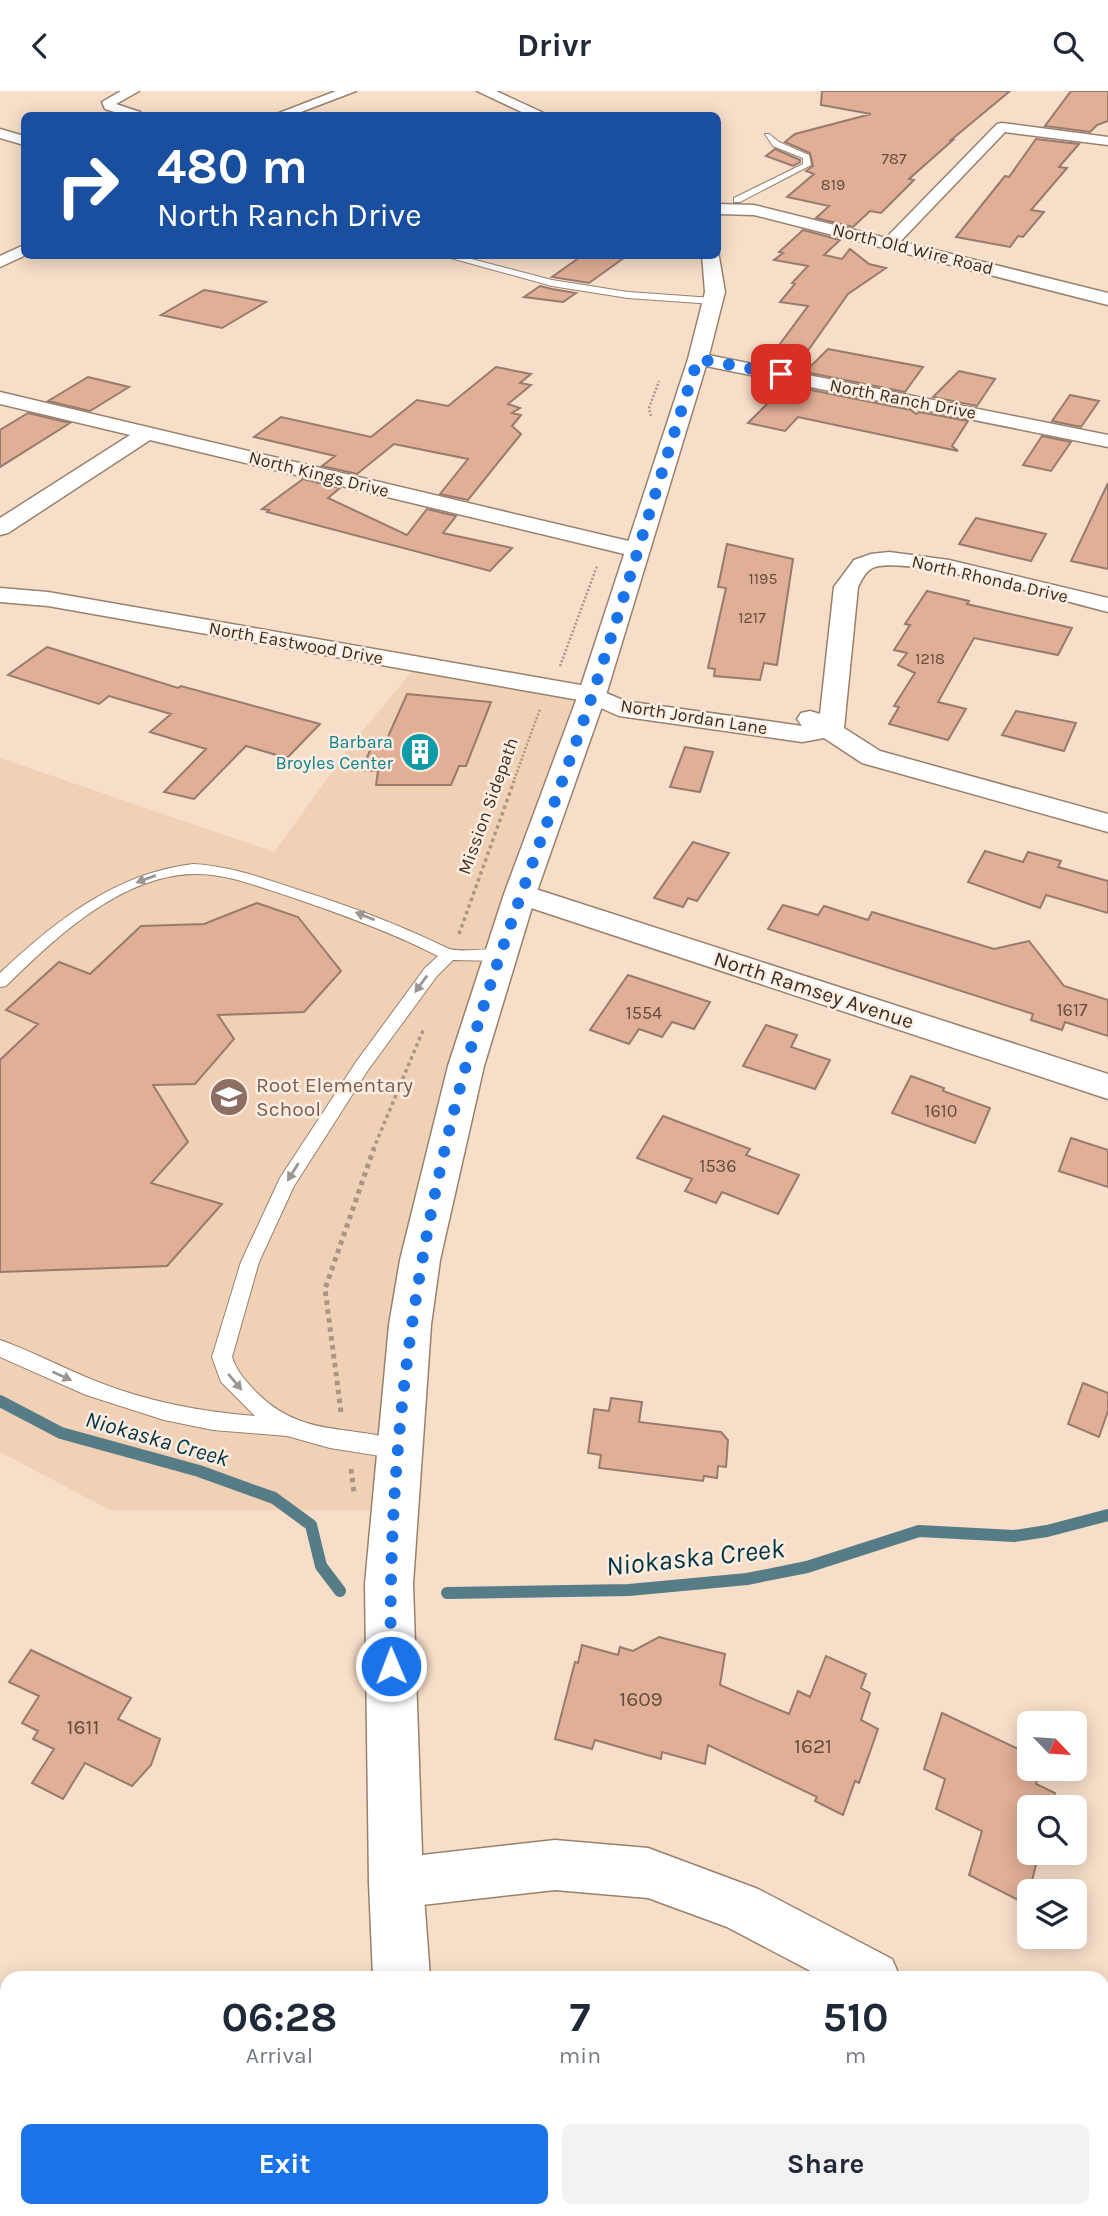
<!DOCTYPE html>
<html lang="en">
<head>
<meta charset="utf-8">
<style>
	body { margin:0; font-family:Karla,sans-serif; background:#f2f2f3; color:#1f2937; height:100vh; display:flex; flex-direction:column; font-size:26px; white-space:nowrap }
	* { box-sizing:border-box; margin:0 }
	p { font-size:23px; color:#747a83 }
	.icon { flex:none; width:38px; height:38px; fill:none; stroke:currentColor; stroke-width:2; stroke-linecap:round; stroke-linejoin:round }
	.map { position:relative; flex:1; overflow:hidden }
	.drawer { position:absolute; left:0px; top:1880px; width:1110px; height:247px; display:flex; flex-direction:column; background:#fff; border-radius:21px 21px 0 0; box-shadow:0 4px 18px #0003 }
	.drawer>* { flex:none }
	.guide { position:absolute; left:21px; top:21px; width:700px; height:147px; border-radius:10px; box-shadow:0 4px 18px #0003; background:#1a4fa0; color:#fff; overflow:hidden }
	.needle { width:46px; rotate:115deg }
	.tools { position:absolute; left:1017px; top:1620px; display:grid; gap:14px }
	.tools a { display:grid; place-items:center; width:70px; height:70px; border-radius:10px; background:#fff; box-shadow:0 4px 18px #0003; font-size:35px }
	.pin { position:absolute; display:grid; place-items:center; width:60px; height:60px; color:#fff; margin:-30px; border-radius:14px; box-shadow:0 4px 10px #0006 }
	.me { position:absolute; width:77px; margin:-38px; rotate:359deg; stroke-linejoin:round; filter:drop-shadow(0 0 5px #0008) }
	.turn { display:flex; align-items:center; gap:24px; height:147px; padding:0 21px; font-size:32px }
	.turn .icon { width:91px; height:91px; stroke-width:2.5 }
	.turn b { display:block; font-size:49px; line-height:60px }
	.eta { display:flex; justify-content:space-evenly; align-items:center; height:119px; text-align:center }
	.eta b { font-size:42px; font-weight:700; line-height:49px }
	.button { display:flex; gap:14px; margin-top:auto; padding:14px 21px }
	.button a { flex:1; height:80px; border-radius:10px; background:#1a73e8; color:#fff; font-size:28px; font-weight:700; line-height:80px; text-align:center }
	.button a+a { background:#f2f2f3; color:#1f2937 }
	header { display:flex; justify-content:space-between; align-items:center; height:91px; padding:0 21px; background:#fff; font-size:32px; font-weight:700 }
	.map>svg:first-child { display:block }
</style>
</head>
<body>
<header><svg class="icon" aria-label="back" viewBox="0 0 24 24"><path d="M15 5l-7 7 7 7"/></svg>Drivr<svg class="icon" aria-label="search" viewBox="0 0 24 24"><circle cx="10" cy="10" r="6"/><path d="M15 15l6 6"/></svg></header>
<div class="map">
<svg width="1108" height="2125" viewBox="0 0 1108 2125">
	<rect width="100%" height="100%" fill="#f7dec8"/>
	<path fill="#f0d1b6" d="M 418,573 L 592,604 L 466,975 L 393,1419 L 110,1419 L 0,1361 L 0,667 L 274,761 L 356,648 Z"/>
	<g fill="none" stroke-linecap="round" stroke-linejoin="round">
		<path stroke="#567c88" stroke-width="12" d="M 0,1310 L 61,1342 L 199,1380 L 274,1407 L 311,1434 L 321,1475 L 340,1500
			M 447,1502 L 629,1499 L 747,1488 L 807,1476 L 919,1440 L 1014,1445 L 1047,1440 L 1108,1424"/>
	</g>
	<path fill="#e1ae96" stroke="#977b6e" stroke-width="2" d="M 822,0 L 1010,0 L 951,49 L 953,49 L 909,88 L 914,89 L 881,122 L 870,120 L 853,136 L 816,127 L 829,115 L 787,106 L 814,83 L 806,80 L 813,75 L 810,62 L 785,51 L 795,43 L 871,23 L 821,14 Z
		M 1071,0 L 1108,0 L 1108,30 L 1097,34 L 1090,41 L 1045,35 Z
		M 1036,48 L 1079,53 L 1059,76 L 1067,77 L 1031,119 L 1044,121 L 1023,146 L 1018,145 L 1010,156 L 956,146 L 1005,85 L 1009,86 Z
		M 775,58 L 800,69 L 800,71 L 793,75 L 766,65 Z
		M 803,139 L 840,149 L 824,164 L 842,168 L 850,158 L 869,173 L 886,177 L 848,203 L 807,261 L 777,257 L 808,215 L 780,211 L 795,193 L 792,192 L 808,175 L 774,169 L 783,162 L 779,161 Z
		M 583,164 L 628,164 L 589,192 L 552,186 Z
		M 540,195 L 552,198 L 576,202 L 563,211 L 524,206 Z
		M 204,199 L 216,201 L 266,211 L 222,237 L 161,224 Z
		M 828,258 L 923,276 L 905,301 L 805,281 Z
		M 496,276 L 531,283 L 520,292 L 531,294 L 508,313 L 520,317 L 512,322 L 521,324 L 512,335 L 521,343 L 468,409 L 440,403 L 468,368 L 394,353 L 357,383 L 322,375 L 335,365 L 254,346 L 281,326 L 371,346 L 417,309 L 448,315 Z
		M 959,280 L 995,288 L 977,315 L 933,306 Z
		M 88,286 L 129,296 L 90,320 L 48,310 Z
		M 791,295 L 911,319 L 916,323 L 919,321 L 968,330 L 952,355 L 958,360 L 798,326 L 785,340 L 748,332 L 770,310 L 775,311 Z
		M 1070,304 L 1099,310 L 1081,336 L 1052,330 Z
		M 28,322 L 70,332 L 0,376 L 0,339 Z
		M 1042,345 L 1071,351 L 1051,380 L 1023,374 Z
		M 303,388 L 340,397 L 328,407 L 407,444 L 427,418 L 456,425 L 443,442 L 512,457 L 490,480 L 267,421 L 269,419 L 262,418 Z
		M 1108,392 L 1108,478 L 1071,470 Z
		M 976,427 L 1046,443 L 1031,470 L 959,453 Z
		M 727,453 L 793,468 L 777,574 L 764,572 L 760,589 L 714,585 L 715,578 L 708,577 L 726,497 L 718,496 Z
		M 927,500 L 969,510 L 967,513 L 1072,537 L 1058,564 L 974,547 L 938,611 L 966,618 L 948,649 L 889,633 L 899,616 L 894,615 L 915,582 L 898,574 L 907,562 L 894,559 L 910,534 L 905,533 Z
		M 47,556 L 178,597 L 181,595 L 320,633 L 287,667 L 246,655 L 194,708 L 164,701 L 206,658 L 150,641 L 171,623 L 109,605 L 99,613 L 8,584 Z
		M 407,603 L 491,611 L 466,675 L 459,675 L 451,694 L 376,694 L 378,680 L 361,679 L 376,647 L 387,648 Z
		M 1016,620 L 1076,632 L 1064,660 L 1002,644 Z
		M 685,656 L 713,661 L 700,701 L 670,696 Z
		M 693,751 L 729,762 L 697,810 L 688,807 L 683,816 L 654,807 Z
		M 985,760 L 1023,771 L 1028,761 L 1061,770 L 1058,776 L 1108,790 L 1108,822 L 1046,804 L 1040,817 L 968,791 Z
		M 257,812 L 298,826 L 341,880 L 304,921 L 218,924 L 234,948 L 195,993 L 153,994 L 188,1051 L 151,1092 L 222,1113 L 167,1175 L 0,1181 L 0,969 L 38,933 L 6,919 L 59,871 L 90,883 L 141,835 L 204,833 Z
		M 783,814 L 818,824 L 824,815 L 868,829 L 872,821 L 994,858 L 1029,850 L 1064,895 L 1108,909 L 1108,945 L 1065,931 L 1062,939 L 1031,929 L 1033,923 L 768,838 Z
		M 628,884 L 710,911 L 694,938 L 672,931 L 662,946 L 639,938 L 629,953 L 590,939 Z
		M 766,934 L 797,944 L 791,956 L 830,969 L 815,998 L 743,975 Z
		M 911,985 L 944,997 L 943,1000 L 990,1017 L 975,1052 L 892,1022 Z
		M 663,1025 L 750,1058 L 746,1064 L 799,1084 L 778,1123 L 722,1101 L 716,1112 L 685,1100 L 692,1088 L 637,1067 Z
		M 1071,1047 L 1108,1059 L 1108,1096 L 1059,1080 Z
		M 1083,1292 L 1108,1302 L 1108,1320 L 1099,1346 L 1068,1333 Z
		M 611,1307 L 642,1311 L 639,1331 L 721,1341 L 728,1349 L 726,1376 L 718,1375 L 717,1387 L 704,1385 L 703,1390 L 599,1377 L 601,1364 L 588,1362 L 594,1318 L 609,1320 Z
		M 659,1546 L 725,1563 L 720,1594 L 789,1623 L 798,1600 L 810,1606 L 826,1565 L 866,1583 L 861,1597 L 870,1602 L 861,1629 L 878,1638 L 859,1692 L 855,1690 L 843,1724 L 815,1710 L 817,1706 L 708,1654 L 705,1673 L 662,1661 L 661,1668 L 595,1649 L 592,1658 L 555,1648 L 575,1571 L 578,1572 L 582,1554 L 618,1564 L 620,1556 L 633,1560 Z
		M 31,1559 L 131,1607 L 118,1628 L 160,1648 L 151,1674 L 132,1695 L 85,1672 L 63,1708 L 32,1692 L 54,1658 L 33,1648 L 38,1640 L 22,1632 L 39,1605 L 9,1591 Z
		M 942,1622 L 1029,1663 L 1029,1678 L 1040,1678 L 1036,1693 L 1055,1702 L 1051,1717 L 1029,1717 L 1029,1762 L 1039,1762 L 1026,1813 L 969,1784 L 982,1740 L 936,1718 L 945,1688 L 924,1678 Z"/>
	<g fill="none" stroke-linecap="round" stroke-linejoin="round">
		<g stroke="#98816d" stroke-width="2">
			<path id="service" d="M 765,43 L 769,43 L 779,51 L 809,64 L 811,74 L 740,111 L 734,111 L 734,107 L 803,73 L 803,67 L 773,55 Z
				M 440,164 L 456,164 L 552,189 L 628,201 L 713,207 L 717,210 L 713,213 L 628,207 L 552,195 Z
				M 193,773 C 231,775 266,788 302,800 C 352,816 400,834 447,857 C 463,864 498,852 509,865 L 501,870 L 453,869 L 437,885 L 368,979 L 294,1095 L 259,1171 L 232,1266 C 237,1281 245,1289 256,1301 C 304,1349 351,1332 406,1352 L 409,1359 L 406,1366 L 399,1368 L 330,1357 L 287,1345 L 213,1339 L 164,1329 L 86,1304 L 0,1266 L 0,1249 C 34,1261 65,1278 98,1291 C 149,1311 202,1321 255,1325 L 221,1291 L 212,1266 L 241,1171 L 280,1087 L 356,971 L 425,877 L 438,865 C 391,841 341,823 291,806 C 259,796 227,782 193,783 C 120,785 55,847 6,895 L 0,896 L 0,882 C 55,830 116,782 193,773 Z"/>
		</g>
		<g stroke="#98816d" stroke-width="3">
			<path id="minor" d="M 121,0 L 139,0 L 116,13 L 140,21 L 141,24 L 124,24 L 105,18 L 102,11 Z
				M 336,0 L 356,0 L 293,24 L 274,24 Z
				M 1002,32 L 1108,46 L 1108,54 L 1005,41 L 896,155 L 884,155 L 882,152 L 884,149 L 997,33 Z
				M 0,38 L 24,45 L 24,54 L 0,47 Z
				M 24,154 L 26,164 L 0,176 L 0,165 Z
				M 698,262 L 1108,344 L 1108,356 L 691,272 L 689,268 L 691,264 Z
				M 0,301 L 637,452 L 645,454 L 648,459 L 645,464 L 637,466 L 150,349 L 8,442 L 0,444 L 0,427 L 130,344 L 0,313 Z
				M 889,461 L 949,469 L 1108,507 L 1108,521 C 1063,510 913,465 875,476 C 866,479 862,488 858,496 L 844,637 L 880,660 L 1108,723 L 1108,741 L 862,672 L 824,647 L 802,651 L 619,625 L 585,610 L 48,515 L 0,511 L 0,497 L 48,501 L 592,596 L 625,610 L 802,635 L 797,628 L 801,622 L 810,620 L 820,623 L 834,496 L 854,469 L 871,463 Z
				M 520,793 L 1108,983 L 1108,1008 L 510,810 L 505,803 L 510,796 Z
				M 555,1749 L 648,1757 L 758,1798 L 892,1868 L 900,1886 L 822,1886 L 727,1836 L 648,1807 L 555,1799 L 396,1817 L 378,1810 L 371,1792 L 378,1774 L 396,1767 Z
				M 1102,1980 L 1108,1982 L 1108,2037 L 1102,2035 Z"/>
		</g>
		<g stroke="#98816d" stroke-width="3">
			<path id="tertiary" d="M 718,113 L 754,114 L 1108,202 L 1108,214 L 754,124 L 718,123 Z"/>
		</g>
		<g stroke="#98816d" stroke-width="3">
			<path id="secondary" d="M 477,0 L 496,0 L 548,24 L 528,24 Z
				M 718,160 L 725,201 L 708,268 L 606,604 L 536,803 L 484,975 L 440,1169 L 431,1234 L 413,1493 L 423,1792 L 430,1886 L 373,1886 L 369,1792 L 365,1493 L 389,1234 L 400,1169 L 448,975 L 504,803 L 578,604 L 688,268 L 705,201 L 702,164 L 718,164 Z
				M 386,2119 L 448,2119 L 449,2125 L 387,2125 Z"/>
		</g>
		<path stroke="#a99686" stroke-width="2.5" stroke-dasharray="2 2" stroke-linecap="butt" d="M 651,325 L 649,317 L 659,290
			M 560,575 L 597,475
			M 513,692 L 540,618"/>
		<path stroke="#a99686" stroke-width="3.5" stroke-dasharray="3.5 3.5" stroke-linecap="butt" d="M 459,843 L 514,690
			M 373,1059 L 424,937"/>
		<path stroke="#a99686" stroke-width="5" stroke-dasharray="4.5 4.5" stroke-linecap="butt" d="M 341,1321 L 325,1198 L 374,1057
			M 351,1378 L 354,1401"/>
		<path stroke="#a99686" stroke-width="6" stroke-dasharray="5 5" stroke-linecap="butt" d="M 363,2119 L 363,2125"/>
		<use href="#service" fill="#fff" fill-rule="evenodd"/>
		<use href="#minor" fill="#fff" fill-rule="evenodd"/>
		<use href="#tertiary" fill="#fff" fill-rule="evenodd"/>
		<use href="#secondary" fill="#fff" fill-rule="evenodd"/>
	</g>
	<defs><path id="oneway-solid" d="M-6-.8H1V-3.2L6.5 0L1 3.2V.8H-6Z" transform="scale(1.75)"/></defs>
	<g fill="#9b9692">
		<use href="#oneway-solid" transform="translate(146 788) rotate(160)"/>
		<use href="#oneway-solid" transform="translate(365 825) rotate(-158)"/>
		<use href="#oneway-solid" transform="translate(421 893) rotate(126)"/>
		<use href="#oneway-solid" transform="translate(293 1081) rotate(122)"/>
		<use href="#oneway-solid" transform="translate(62 1285) rotate(24)"/>
		<use href="#oneway-solid" transform="translate(235 1291) rotate(50)"/>
	</g>
	<g fill="none" stroke-linecap="round" stroke-linejoin="round">
		<path stroke="#1a73e8" stroke-width="12" stroke-dasharray="0 21.6" d="M 391,1575 C 387,1373 412,1172 465,978 C 500,851 550,729 592,605 C 629,493 661,380 698,268 L 781,283"/>
	</g>
	<defs>
		<g id="building-disc" transform="scale(2.0125)"><circle r="9.5" fill="#0f9aa8" stroke="#fdede0"/><path d="M-4-6H4V6H1V3H-1V6H-4ZM-2.5-4.3h1.7v1.8h-1.7ZM.8-4.3h1.7v1.8H.8ZM-2.5-1h1.7V.8h-1.7ZM.8-1h1.7V.8H.8Z" fill="#fff"/></g>
		<g id="school-disc" transform="scale(2.0125)"><circle r="9.5" fill="#8d6e63" stroke="#fdede0"/><path d="M0-5L7-2L0 1L-7-2ZM-4 1L0 2.5L4 1V4Q0 6-4 4Z" fill="#fff"/></g>
	</defs>
	<g fill-rule="evenodd">
		<use href="#building-disc" x="420" y="661"/>
		<use href="#school-disc" x="229" y="1006"/>
	</g>
	<g text-anchor="middle" dominant-baseline="central" stroke-width="5" stroke-linejoin="round" paint-order="stroke">
		<g font-size="16" fill="#624e41">
			<text x="894" y="67">787</text>
			<text x="833" y="93">819</text>
			<text x="763" y="487">1195</text>
			<text x="752" y="526">1217</text>
			<text x="930" y="567">1218</text>
		</g>
		<g font-size="18" fill="#372e25" stroke="#fdede0">
			<text transform="translate(913 158) rotate(14)">North Old Wire Road</text>
			<text transform="translate(903 308) rotate(11)">North Ranch Drive</text>
			<text transform="translate(319 383) rotate(14)">North Kings Drive</text>
			<text transform="translate(990 488) rotate(13)">North Rhonda Drive</text>
			<text transform="translate(296 552) rotate(10)">North Eastwood Drive</text>
			<text transform="translate(694 626) rotate(9)">North Jordan Lane</text>
			<text transform="translate(488 715) rotate(-70)">Mission Sidepath</text>
		</g>
		<g font-size="18" fill="#0d838f" stroke="#fdede0" text-anchor="end">
			<text x="393" y="651">Barbara<tspan x="393" dy="21">Broyles Center</tspan></text>
		</g>
		<g font-size="18" fill="#624e41">
			<text x="1072" y="919">1617</text>
			<text x="644" y="922">1554</text>
			<text x="941" y="1020">1610</text>
			<text x="718" y="1075">1536</text>
		</g>
		<g font-size="21" fill="#372e25" stroke="#fdede0">
			<text transform="translate(814 899) rotate(18)">North Ramsey Avenue</text>
		</g>
		<g font-size="21" fill="#785e54" stroke="#fdede0" text-anchor="start">
			<text x="256" y="994">Root Elementary<tspan x="256" dy="24">School</tspan></text>
		</g>
		<g font-size="21" fill="#624e41">
			<text x="641" y="1608">1609</text>
			<text x="83" y="1636">1611</text>
			<text x="813" y="1655">1621</text>
		</g>
		<g font-size="23" font-style="italic" fill="#003546" stroke="#fdede0">
			<text transform="translate(157 1348) rotate(16)">Niokaska Creek</text>
		</g>
		<g font-size="28" font-style="italic" fill="#003546" stroke="#fdede0">
			<text transform="translate(695 1466) rotate(-6)">Niokaska Creek</text>
		</g>
	</g>
</svg>
<div class="tools">
<a><svg class="needle" viewBox="-14 -14 28 28"><path d="M0-13l5 13h-10z" fill="#e53935"/><path d="M0 13l5-13h-10z" fill="#747a83"/></svg></a>
<a><svg class="icon" aria-label="search" viewBox="0 0 24 24"><circle cx="10" cy="10" r="6"/><path d="M15 15l6 6"/></svg></a>
<a><svg class="icon" aria-label="layers" viewBox="0 0 24 24"><path d="M12 4l9 5-9 5-9-5zM3 14l9 5 9-5"/></svg></a>
</div>
<div class="pin" style="left:781px;top:283px;background:#d93025"><svg class="icon" aria-label="arrive" viewBox="0 0 24 24"><path d="M6 21V4h12l-3 4 3 4H6"/></svg></div>
<svg class="me" style="left:391px;top:1575px" viewBox="-20 -20 40 40"><circle r="17" fill="#1a73e8" stroke="#fff" stroke-width="3"/><path d="M0-11L8 9 0 5-8 9z" fill="#fff"/></svg>
<div class="guide">
<div class="turn"><svg class="icon" aria-label="right" viewBox="0 0 24 24"><path d="M7 20v-9h11M14 6l5 5-5 5"/></svg><div><b>480 m</b>North Ranch Drive</div></div>
</div>
<section class="drawer">
<div class="eta">
<div><b>06:28</b><p>Arrival</p></div>
<div><b>7</b><p>min</p></div>
<div><b>510</b><p>m</p></div>
</div>
<div class="button"><a>Exit</a><a>Share</a></div>
</section>
</div>
</body>
</html>
